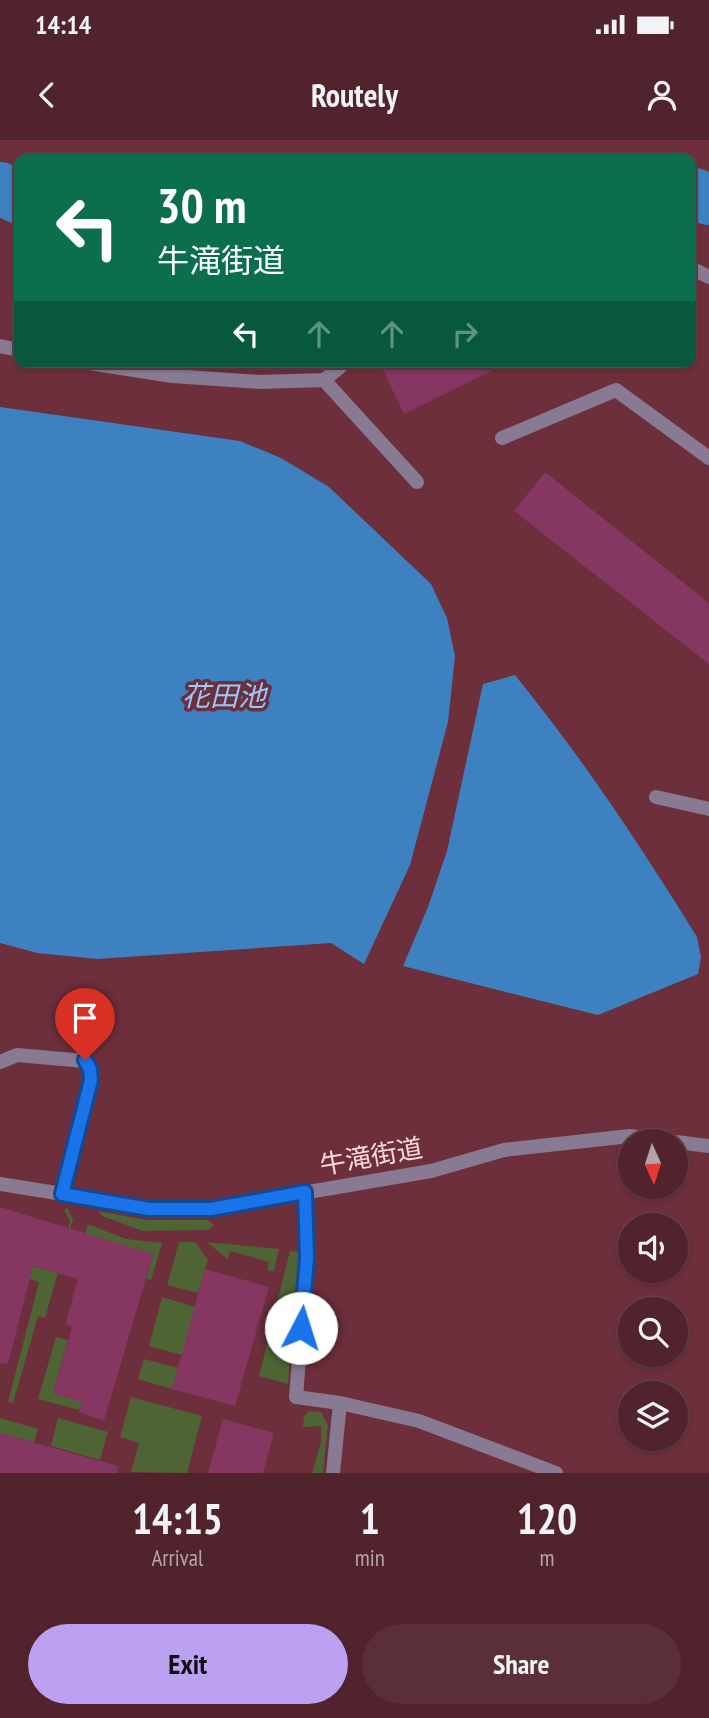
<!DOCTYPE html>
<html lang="en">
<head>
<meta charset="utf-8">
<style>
	body { margin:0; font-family:"PT Sans Narrow","Noto Sans JP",sans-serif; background:#5b2f38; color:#f1f3f6; height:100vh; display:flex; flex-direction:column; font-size:26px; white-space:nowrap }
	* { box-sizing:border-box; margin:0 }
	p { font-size:23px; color:#b4a4a9 }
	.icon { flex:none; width:38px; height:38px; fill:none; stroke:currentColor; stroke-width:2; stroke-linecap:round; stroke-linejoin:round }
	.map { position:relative; height:1333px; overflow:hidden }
	.drawer { display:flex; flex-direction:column; background:#51232c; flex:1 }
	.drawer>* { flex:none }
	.top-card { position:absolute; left:14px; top:14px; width:682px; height:214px; border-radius:14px; box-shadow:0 2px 5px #0004,0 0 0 2px #674048; background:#0b6e4f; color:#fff; overflow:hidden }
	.needle { width:46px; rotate:177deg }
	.controls { position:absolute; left:618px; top:989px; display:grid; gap:14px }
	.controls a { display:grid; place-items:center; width:70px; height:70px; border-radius:50%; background:#51232c; box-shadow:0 2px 5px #0004,0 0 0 2px #674048; font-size:35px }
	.pin { position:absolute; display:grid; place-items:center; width:60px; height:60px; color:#fff; margin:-72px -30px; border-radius:50% 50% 50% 0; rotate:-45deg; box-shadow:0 0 7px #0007 }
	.pin .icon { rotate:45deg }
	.me { position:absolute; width:77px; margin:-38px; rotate:5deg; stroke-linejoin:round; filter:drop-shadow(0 0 5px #0008) }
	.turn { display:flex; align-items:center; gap:24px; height:147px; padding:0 28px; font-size:32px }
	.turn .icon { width:91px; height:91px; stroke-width:2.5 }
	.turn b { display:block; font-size:49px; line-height:60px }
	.lanes { display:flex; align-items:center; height:66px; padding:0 28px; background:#0003; justify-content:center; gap:35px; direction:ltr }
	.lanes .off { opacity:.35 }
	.eta { display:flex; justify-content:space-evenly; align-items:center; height:119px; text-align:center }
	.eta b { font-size:42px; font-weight:800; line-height:49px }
	.primary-button { display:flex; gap:14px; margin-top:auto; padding:14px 28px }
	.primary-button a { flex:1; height:80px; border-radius:42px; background:#bca0f2; color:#111; font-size:28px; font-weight:800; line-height:80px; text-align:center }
	.primary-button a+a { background:#5b2f38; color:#f1f3f6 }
	.status { display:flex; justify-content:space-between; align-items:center; height:49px; padding:0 35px; background:#51232c; direction:ltr }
	.status svg { height:19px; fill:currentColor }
	header { display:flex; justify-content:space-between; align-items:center; height:91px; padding:0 28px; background:#51232c; font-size:32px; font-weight:800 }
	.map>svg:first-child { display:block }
</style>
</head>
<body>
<div class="status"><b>14:14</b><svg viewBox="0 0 49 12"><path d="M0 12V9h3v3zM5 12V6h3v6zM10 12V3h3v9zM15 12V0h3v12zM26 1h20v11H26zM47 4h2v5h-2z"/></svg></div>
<header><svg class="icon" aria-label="back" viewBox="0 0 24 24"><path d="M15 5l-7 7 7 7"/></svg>Routely<svg class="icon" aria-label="person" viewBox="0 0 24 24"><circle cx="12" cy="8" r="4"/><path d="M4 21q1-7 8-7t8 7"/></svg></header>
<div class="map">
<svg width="709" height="1333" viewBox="0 0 709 1333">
	<rect width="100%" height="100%" fill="#6c2f3b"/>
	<path fill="#4e6434" d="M 67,1068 L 73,1079 L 45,1178 L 38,1176 L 13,1263 L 8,1262 L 39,1142 L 10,1132 L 28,1125 L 56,1132 L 70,1081 L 64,1070 Z
		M 99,1071 L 146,1080 L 208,1080 L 214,1085 L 208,1090 L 143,1091 L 102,1076 Z
		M 88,1084 L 126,1099 L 162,1103 L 151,1140 L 146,1139 L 153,1114 L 77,1120 Z
		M 179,1102 L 195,1102 L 208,1120 L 198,1153 L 167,1145 Z
		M 206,1102 L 279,1109 L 274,1131 L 267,1130 L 269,1122 L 230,1111 L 228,1119 Z
		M 290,1111 L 299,1112 L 294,1179 L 274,1174 Z
		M 162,1157 L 196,1167 L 182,1215 L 149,1206 Z
		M 271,1189 L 292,1195 L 288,1244 L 259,1236 Z
		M 56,1197 L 68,1200 L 53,1253 L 82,1262 L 79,1270 L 38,1259 Z
		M 144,1219 L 178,1228 L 172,1249 L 138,1239 Z
		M 131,1257 L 202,1276 L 187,1333 L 131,1332 L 139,1303 L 120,1297 Z
		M 309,1271 L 321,1272 L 328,1285 L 323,1333 L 312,1333 L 321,1302 L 321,1286 L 303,1287 L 304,1276 Z
		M 0,1278 L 38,1289 L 34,1302 L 0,1293 Z
		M 58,1278 L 108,1292 L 100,1320 L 51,1306 Z"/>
	<path fill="#3e81c0" d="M 0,267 L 240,301 L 281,318 L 329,347 L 431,444 L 447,478 L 455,516 L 448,582 L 410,725 L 364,824 L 331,803 L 97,819 L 37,813 L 0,803 Z
		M 515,535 C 584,620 640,705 697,797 L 701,817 L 698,834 L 598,875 L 403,826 L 428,767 L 447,711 L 483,544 Z"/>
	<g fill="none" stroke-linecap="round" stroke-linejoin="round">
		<path stroke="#3e81c0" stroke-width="52" d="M 0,48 L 19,58
			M 691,53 L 709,59"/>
	</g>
	<path fill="#853661" d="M 379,222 L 509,222 L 404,274 Z
		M 545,332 L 709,463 L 709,524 L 514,371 Z
		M 0,1067 L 153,1114 L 104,1281 L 79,1272 L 82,1262 L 53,1253 L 72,1187 L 65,1185 L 78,1139 L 33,1126 L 8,1224 L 0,1223 Z
		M 205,1129 L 269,1147 L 235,1266 L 172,1249 Z
		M 223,1279 L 274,1293 L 263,1333 L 208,1333 Z
		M 0,1293 L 118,1326 L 117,1333 L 0,1333 Z"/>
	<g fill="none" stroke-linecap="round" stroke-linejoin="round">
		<path stroke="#877a92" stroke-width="14" d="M 691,128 L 709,137
			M 0,206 L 19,210
			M 83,222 L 172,236 L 260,242 L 324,240 L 346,222
			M 324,240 L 417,342
			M 502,298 L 616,250 L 709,318
			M 656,657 L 709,669
			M 0,922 L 17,915 L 85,921 L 90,929 L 91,940 L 62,1054
			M 676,1002 L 709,1006
			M 0,1044 L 149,1068 L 210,1069 L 431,1031 L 504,1010 L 630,996 L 667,1001
			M 305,1053 L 307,1118 L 296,1257 L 340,1263 L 419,1281 L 556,1333
			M 333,1333 L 340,1263"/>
	</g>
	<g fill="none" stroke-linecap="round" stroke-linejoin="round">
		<g stroke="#114b97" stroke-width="18">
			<path id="route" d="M 85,920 L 90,929 L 91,940 L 62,1054 L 149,1069 L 211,1069 L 305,1052 L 307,1118 L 301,1188"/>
		</g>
		<use href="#route" stroke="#1a73e8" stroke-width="12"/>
	</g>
	<g text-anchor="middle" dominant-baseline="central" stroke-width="7" stroke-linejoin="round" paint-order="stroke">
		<g font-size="26" fill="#fbdbdf" stroke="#6c2f3b">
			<text transform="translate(371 1016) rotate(-10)">牛滝街道</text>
		</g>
		<g font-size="28" font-style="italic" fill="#97c9fc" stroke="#6c2f3b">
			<text x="224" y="555">花田池</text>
		</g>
	</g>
</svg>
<div class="controls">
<a><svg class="needle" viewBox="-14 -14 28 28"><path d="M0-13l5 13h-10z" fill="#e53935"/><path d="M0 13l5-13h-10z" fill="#b4a4a9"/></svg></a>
<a><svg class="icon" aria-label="sound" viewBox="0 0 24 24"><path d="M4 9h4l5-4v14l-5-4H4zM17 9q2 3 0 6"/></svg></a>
<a><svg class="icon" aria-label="search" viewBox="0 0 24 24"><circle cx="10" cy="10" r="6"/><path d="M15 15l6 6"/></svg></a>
<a><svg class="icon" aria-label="layers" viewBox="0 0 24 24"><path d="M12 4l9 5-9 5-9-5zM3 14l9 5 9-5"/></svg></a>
</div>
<div class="pin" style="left:85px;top:920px;background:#d93025"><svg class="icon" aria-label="arrive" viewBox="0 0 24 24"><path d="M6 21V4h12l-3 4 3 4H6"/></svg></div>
<svg class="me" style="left:301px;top:1188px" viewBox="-20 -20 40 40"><circle r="19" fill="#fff"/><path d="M0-13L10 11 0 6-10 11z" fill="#1a73e8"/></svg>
<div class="top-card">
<div class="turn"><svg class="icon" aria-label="left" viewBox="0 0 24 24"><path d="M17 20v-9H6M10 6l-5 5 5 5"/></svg><div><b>30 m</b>牛滝街道</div></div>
<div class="lanes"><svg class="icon" aria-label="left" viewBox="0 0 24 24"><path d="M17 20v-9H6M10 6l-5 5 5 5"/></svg><svg class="icon off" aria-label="ahead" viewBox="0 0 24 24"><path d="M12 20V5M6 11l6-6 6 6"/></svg><svg class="icon off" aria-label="ahead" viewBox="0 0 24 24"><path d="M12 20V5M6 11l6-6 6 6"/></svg><svg class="icon off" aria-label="right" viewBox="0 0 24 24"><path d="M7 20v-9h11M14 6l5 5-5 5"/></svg></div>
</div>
</div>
<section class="drawer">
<div class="eta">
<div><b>14:15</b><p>Arrival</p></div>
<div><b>1</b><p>min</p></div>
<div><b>120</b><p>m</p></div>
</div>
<div class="primary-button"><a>Exit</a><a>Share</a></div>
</section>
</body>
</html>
